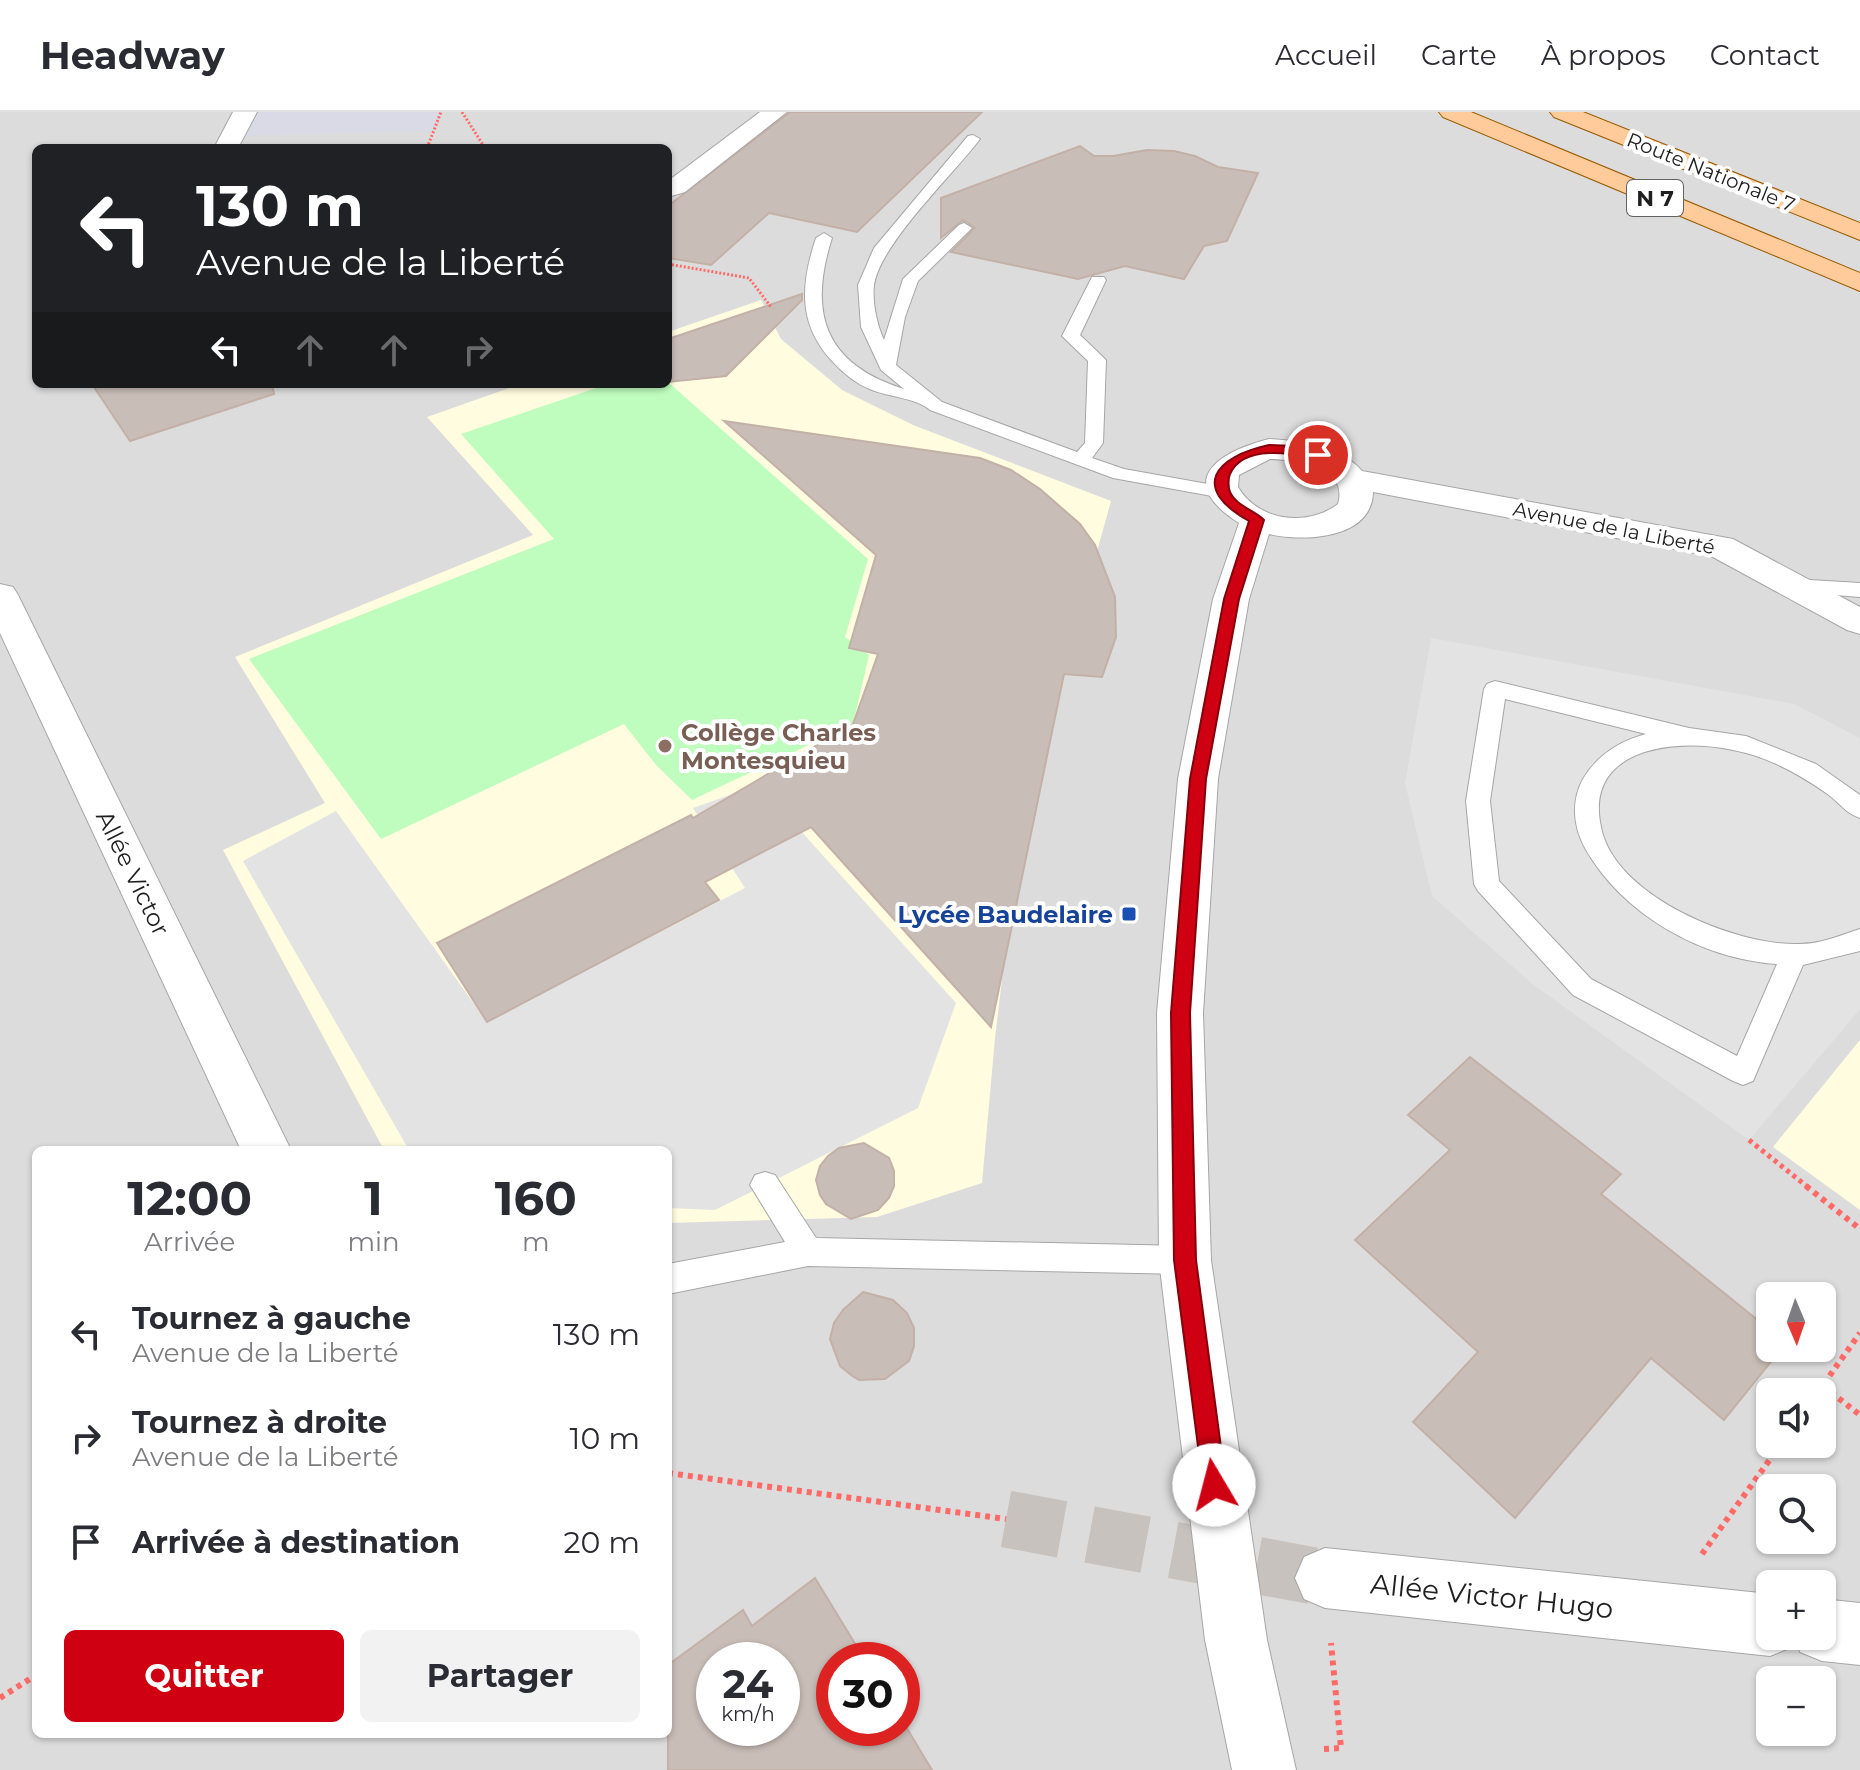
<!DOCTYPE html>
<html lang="fr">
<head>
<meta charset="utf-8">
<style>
	body { margin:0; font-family:Montserrat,sans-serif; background:#f2f2f3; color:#2b2b33; height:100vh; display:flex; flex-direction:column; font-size:30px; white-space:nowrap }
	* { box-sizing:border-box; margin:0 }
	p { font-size:26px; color:#7c7c81 }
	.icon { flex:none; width:44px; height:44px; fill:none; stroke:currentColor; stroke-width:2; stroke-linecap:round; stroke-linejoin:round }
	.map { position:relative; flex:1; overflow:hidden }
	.side { position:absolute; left:32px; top:1034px; width:640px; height:592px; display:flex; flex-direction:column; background:#fff; border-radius:12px; box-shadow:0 2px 6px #0004 }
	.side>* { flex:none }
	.banner { position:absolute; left:32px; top:32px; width:640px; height:244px; border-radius:12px; box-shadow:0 2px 6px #0004; background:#202124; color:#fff; overflow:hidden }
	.needle { width:52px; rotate:178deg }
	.tools { position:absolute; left:1756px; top:1170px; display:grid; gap:16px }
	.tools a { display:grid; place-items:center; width:80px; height:80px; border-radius:12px; background:#fff; box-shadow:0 2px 6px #0004; font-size:40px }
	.speed { position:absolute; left:696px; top:1530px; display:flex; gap:16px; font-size:40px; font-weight:700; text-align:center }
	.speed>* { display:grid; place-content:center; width:104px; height:104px; border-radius:50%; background:#fff; box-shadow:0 2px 6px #0004; line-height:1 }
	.speed small { font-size:20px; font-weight:400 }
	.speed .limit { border:12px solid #d22; background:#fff; color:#111 }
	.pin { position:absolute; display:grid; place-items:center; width:68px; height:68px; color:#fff; margin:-34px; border:4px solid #fff; border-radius:50%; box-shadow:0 2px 8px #0007 }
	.me { position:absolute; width:88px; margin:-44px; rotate:352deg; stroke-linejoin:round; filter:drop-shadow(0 0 6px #0008) }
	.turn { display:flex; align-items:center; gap:28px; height:168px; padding:0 32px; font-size:36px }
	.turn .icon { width:104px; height:104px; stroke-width:2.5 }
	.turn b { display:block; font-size:56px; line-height:68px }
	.lanes { display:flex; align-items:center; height:76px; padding:0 32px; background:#0003; justify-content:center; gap:40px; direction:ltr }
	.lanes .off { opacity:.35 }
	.eta { display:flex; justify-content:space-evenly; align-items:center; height:136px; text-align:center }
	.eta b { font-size:48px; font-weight:700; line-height:56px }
	.cta { display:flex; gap:16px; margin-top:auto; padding:16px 32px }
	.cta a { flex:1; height:92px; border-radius:12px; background:#ce0011; color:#fff; font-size:32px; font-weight:700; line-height:92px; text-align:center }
	.cta a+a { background:#f2f2f3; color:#2b2b33 }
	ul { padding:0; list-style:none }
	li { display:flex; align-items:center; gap:24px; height:104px; padding:0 32px }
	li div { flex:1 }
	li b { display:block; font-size:30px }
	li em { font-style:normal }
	header { display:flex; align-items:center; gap:48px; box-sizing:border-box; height:112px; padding:0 40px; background:#fff; border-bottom:2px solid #e1e1e2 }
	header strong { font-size:38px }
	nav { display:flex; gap:44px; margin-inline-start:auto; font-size:28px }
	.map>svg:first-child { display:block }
</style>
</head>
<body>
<header>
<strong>Headway</strong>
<nav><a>Accueil</a><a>Carte</a><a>À propos</a><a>Contact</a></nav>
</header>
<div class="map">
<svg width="1860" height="1658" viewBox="0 0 1860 1658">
	<rect width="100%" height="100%" fill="#f1ebe4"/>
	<path fill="#dddcdc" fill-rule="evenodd" d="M 0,0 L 1860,0 L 1860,1658 L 0,1658 ZM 36,36 L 668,36 L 668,272 L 36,272 ZM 36,1038 L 668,1038 L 668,1622 L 36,1622 ZM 1770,1184 L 1822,1184 L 1822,1236 L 1770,1236 ZM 1770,1280 L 1822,1280 L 1822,1332 L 1770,1332 ZM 1770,1376 L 1822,1376 L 1822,1428 L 1770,1428 ZM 1770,1472 L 1822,1472 L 1822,1524 L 1770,1524 ZM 714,1548 L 782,1548 L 782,1616 L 714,1616 ZM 834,1548 L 902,1548 L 902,1616 L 834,1616 ZM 1770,1568 L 1822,1568 L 1822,1620 L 1770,1620 Z"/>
	<path fill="#fffcdf" d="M 761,188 L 781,227 L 842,278 L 913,313 L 1111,389 L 1093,454 L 1049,578 L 1013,776 L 995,926 L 982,1071 L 877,1105 L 668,1111 L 668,1038 L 384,1038 L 223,738 L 325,691 L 235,545 L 533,423 L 427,305 L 521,272 L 668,272 L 668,220 Z
		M 1860,928 L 1860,1098 L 1773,1035 Z"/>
	<path fill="#bffdbe" d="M 668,270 L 868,447 L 845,525 L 869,543 L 853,612 L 692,688 L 656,653 L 624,612 L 381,727 L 249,547 L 554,427 L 461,322 L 608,272 L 668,272 Z"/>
	<path fill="#e3e3e3" d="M 1431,526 L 1794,592 L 1860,626 L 1860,897 L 1749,1028 L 1531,871 L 1432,784 L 1405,671 Z
		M 738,680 L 772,687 L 956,891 L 918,996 L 715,1098 L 668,1096 L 668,1038 L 409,1038 L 243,749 L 336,699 L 487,910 L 745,776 L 693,696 Z"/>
	<path fill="#d9dae6" d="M 245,0 L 441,0 L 433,19 L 233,24 Z"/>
	<path fill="#c9bdb7" stroke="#c3b0a6" stroke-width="2" fill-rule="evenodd" d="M 790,0 L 982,0 L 857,120 L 769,101 L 711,153 L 668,146 L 668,94 Z
		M 1080,34 L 1094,44 L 1113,44 L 1147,38 L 1174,39 L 1195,44 L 1218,55 L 1258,61 L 1227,129 L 1204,134 L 1184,167 L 1125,154 L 1078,167 L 951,140 L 975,116 L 963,108 L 941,126 L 941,86 Z
		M 802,182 L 802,188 L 726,264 L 668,270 L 668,227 Z
		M 92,272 L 272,272 L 274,282 L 130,329 Z
		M 724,309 L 980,346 L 1011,358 L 1040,377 L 1080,412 L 1095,433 L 1115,485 L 1116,525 L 1102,565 L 1064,562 L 991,915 L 811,715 L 705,770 L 719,788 L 487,910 L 437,831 L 691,703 L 693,706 L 853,612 L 878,542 L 849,536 L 876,443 Z
		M 1470,945 L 1621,1062 L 1601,1082 L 1770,1218 L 1770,1236 L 1782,1236 L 1724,1308 L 1651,1246 L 1515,1406 L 1413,1310 L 1478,1240 L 1355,1128 L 1450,1038 L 1408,1003 Z
		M 864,1031 L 889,1046 L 894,1059 L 894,1074 L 889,1086 L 878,1098 L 851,1107 L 826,1092 L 820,1083 L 816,1068 L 820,1054 L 828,1044 L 839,1036 Z
		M 863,1180 L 893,1188 L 907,1201 L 914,1216 L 914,1234 L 909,1249 L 885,1267 L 859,1268 L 851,1263 L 840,1254 L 830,1227 L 834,1211 L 843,1198 Z
		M 815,1466 L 865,1548 L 834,1548 L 834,1616 L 902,1616 L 902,1608 L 932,1658 L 668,1658 L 668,1553 L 743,1498 L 752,1514 ZM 714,1548 L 782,1548 L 782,1616 L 714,1616 Z"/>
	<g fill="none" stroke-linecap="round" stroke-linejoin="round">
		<path stroke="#c7c2bd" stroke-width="57" stroke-dasharray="57 28" stroke-linecap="butt" d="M 1006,1407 L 1325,1466"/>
		<g stroke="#a6a6a6" stroke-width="2">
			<path id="service" d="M 973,23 L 980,27 C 953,63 880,132 874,173 C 872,190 877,213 884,228 L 903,167 L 959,113 L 964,111 L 972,116 L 918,169 L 905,205 L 896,253 L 942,290 L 1077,340 L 1085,331 L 1088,249 L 1062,224 L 1092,165 L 1104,165 L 1106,168 L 1080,223 L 1106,248 L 1103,331 L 1092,346 L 1124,357 L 1230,376 L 1233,380 L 1230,384 L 1223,386 L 1113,366 L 930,298 C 916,286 890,285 872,278 C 856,272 843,261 832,249 C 797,211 801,171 816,126 L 824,121 L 832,126 C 808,201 824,252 904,277 L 881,258 L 861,215 L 858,173 L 874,136 L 968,24 Z
				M 1793,467 L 1860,471 L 1860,485 L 1786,479 L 1783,474 Z
				M 1495,569 L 1689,616 L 1746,624 L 1816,652 L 1860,683 L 1860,706 C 1846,702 1838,689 1826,681 C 1799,662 1766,644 1733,638 C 1672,625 1578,637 1603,723 C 1623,787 1734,832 1795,832 C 1819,833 1838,824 1860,817 L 1860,839 L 1803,853 L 1753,969 L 1743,973 L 1733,969 L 1573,883 L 1478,779 L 1474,772 L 1466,689 L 1484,577 L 1487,572 ZM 1505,587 L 1646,622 C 1620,629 1598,642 1583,667 C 1571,689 1573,714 1585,736 C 1622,802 1701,847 1777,852 L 1737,944 L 1591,867 L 1499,769 L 1490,689 Z
				M 765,1060 L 775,1063 L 816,1126 L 1185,1134 L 1196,1138 L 1200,1148 L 1196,1158 L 1185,1162 L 808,1154 L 668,1182 L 668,1152 L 785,1130 L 750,1073 L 755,1063 Z"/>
		</g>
		<g stroke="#a6a6a6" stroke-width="2">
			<path id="minor" d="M 233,0 L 257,0 L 238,36 L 214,36 Z
				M 760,0 L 787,0 L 685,80 L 668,85 L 668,69 Z
				M 1269,327 C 1302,329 1339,333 1362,359 L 1733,427 L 1860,495 L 1860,522 L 1847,518 L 1711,444 L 1373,380 C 1372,428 1302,430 1269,422 L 1249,487 L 1218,667 L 1203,901 L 1211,1148 L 1267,1528 L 1296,1658 L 1232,1658 L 1205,1528 L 1159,1148 L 1157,901 L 1178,667 L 1213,487 L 1239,411 C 1175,370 1215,341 1269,327 ZM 1270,347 C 1296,348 1349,353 1338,392 C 1308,415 1259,410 1238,375 L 1239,363 Z
				M 0,472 L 13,475 L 18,483 L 291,1038 L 241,1038 L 0,521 Z
				M 1325,1436 L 1770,1482 L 1770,1524 L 1822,1524 L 1822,1487 L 1860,1491 L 1860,1553 L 1822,1549 L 1800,1540 L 1795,1526 L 1792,1535 L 1770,1544 L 1325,1496 L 1304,1487 L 1295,1466 L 1304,1445 Z"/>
		</g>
		<g stroke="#9a5a00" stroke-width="2">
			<path id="primary" d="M 1439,0 L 1471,0 L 1860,161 L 1860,179 L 1443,5 Z
				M 1550,0 L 1583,0 L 1860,111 L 1860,128 L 1554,5 Z"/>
		</g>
		<path stroke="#ff6a67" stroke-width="3" stroke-dasharray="2 2" stroke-linecap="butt" d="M 462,0 L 485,36
			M 427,36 L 441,0
			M 668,152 L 749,166 L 771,195"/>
		<path stroke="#ff6a67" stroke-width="5" stroke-dasharray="4 4" stroke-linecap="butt" d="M 1749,1028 L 1809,1076"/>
		<path stroke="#ff6a67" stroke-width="6" stroke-dasharray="5 5" stroke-linecap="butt" d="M 1806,1074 L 1860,1117
			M 1823,1274 L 1860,1303
			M 1818,1280 L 1860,1221
			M 668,1361 L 1006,1407
			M 1702,1442 L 1781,1332
			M 0,1586 L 36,1563
			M 1324,1637 L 1341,1636 L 1331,1531"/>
		<use href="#service" fill="#fff" fill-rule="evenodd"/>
		<use href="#minor" fill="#fff" fill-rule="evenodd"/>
		<use href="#primary" fill="#ffcb9b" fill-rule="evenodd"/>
	</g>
	<path fill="#ce0011" stroke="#86000b" stroke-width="2" d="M 1269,333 L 1294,334 L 1325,343 L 1318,347 C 1294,342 1244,331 1230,362 C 1228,366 1228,375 1230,380 C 1236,394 1254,398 1264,408 L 1239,487 L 1206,667 L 1190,901 L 1196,1148 L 1226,1373 L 1223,1381 L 1214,1385 L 1206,1381 L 1203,1373 L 1174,1148 L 1171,901 L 1190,667 L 1224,487 L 1249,409 C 1190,376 1214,345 1269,333 Z"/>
	<circle fill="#8d6e63" stroke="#fff" stroke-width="3" cx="665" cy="634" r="8"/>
	<rect fill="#1a4fb4" stroke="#fff" stroke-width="3" x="1121" y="794" width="16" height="16" rx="4"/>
	<g text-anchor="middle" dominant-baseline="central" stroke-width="8" stroke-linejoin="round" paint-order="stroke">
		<g font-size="20" fill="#1f1f1f" stroke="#fff">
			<text transform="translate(1711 60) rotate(22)">Route Nationale 7</text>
			<text transform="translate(1614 416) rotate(11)">Avenue de la Liberté</text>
		</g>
		<rect fill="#fff" stroke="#626262" stroke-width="2" x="1627" y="68" width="56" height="36" rx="6"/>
		<g font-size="22" font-weight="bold" fill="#1f1f1f">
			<text x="1655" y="86">N 7</text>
		</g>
		<g font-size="24" font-weight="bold" fill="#785e54" stroke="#fff" text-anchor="start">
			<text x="681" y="620">Collège Charles<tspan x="681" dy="28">Montesquieu</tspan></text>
		</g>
		<g font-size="24" fill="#1f1f1f" stroke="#fff">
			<text transform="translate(133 761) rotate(64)">Allée Victor</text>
		</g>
		<g font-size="24" font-weight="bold" fill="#164399" stroke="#fff" text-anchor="end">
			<text x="1113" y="802">Lycée Baudelaire</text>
		</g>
		<g font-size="28" fill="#1f1f1f" stroke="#fff">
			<text transform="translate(1492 1484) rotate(6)">Allée Victor Hugo</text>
		</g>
	</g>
</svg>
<div class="tools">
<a><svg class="needle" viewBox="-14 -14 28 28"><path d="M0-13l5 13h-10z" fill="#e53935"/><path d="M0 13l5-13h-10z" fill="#7c7c81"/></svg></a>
<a><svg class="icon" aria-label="sound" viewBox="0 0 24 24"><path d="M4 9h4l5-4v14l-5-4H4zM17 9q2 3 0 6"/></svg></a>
<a><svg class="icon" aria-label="search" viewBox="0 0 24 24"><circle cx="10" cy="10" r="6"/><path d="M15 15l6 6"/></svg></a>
<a>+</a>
<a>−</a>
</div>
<div class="speed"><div>24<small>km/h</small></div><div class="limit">30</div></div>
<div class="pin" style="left:1318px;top:343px;background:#d93025"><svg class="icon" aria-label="arrive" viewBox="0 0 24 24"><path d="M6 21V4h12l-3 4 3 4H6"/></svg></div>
<svg class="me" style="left:1214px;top:1373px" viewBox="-20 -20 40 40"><circle r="19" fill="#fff"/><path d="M0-13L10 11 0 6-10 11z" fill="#ce0011"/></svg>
<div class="banner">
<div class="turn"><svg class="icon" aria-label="left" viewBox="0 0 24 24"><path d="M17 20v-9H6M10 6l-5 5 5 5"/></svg><div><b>130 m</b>Avenue de la Liberté</div></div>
<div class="lanes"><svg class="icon" aria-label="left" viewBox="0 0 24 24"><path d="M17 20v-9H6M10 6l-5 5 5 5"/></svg><svg class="icon off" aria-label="ahead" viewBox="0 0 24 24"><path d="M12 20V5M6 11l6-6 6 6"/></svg><svg class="icon off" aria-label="ahead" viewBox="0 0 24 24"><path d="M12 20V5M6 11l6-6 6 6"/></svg><svg class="icon off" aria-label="right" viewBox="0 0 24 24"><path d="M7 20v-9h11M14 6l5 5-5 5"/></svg></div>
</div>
<section class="side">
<div class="eta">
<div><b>12:00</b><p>Arrivée</p></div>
<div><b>1</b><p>min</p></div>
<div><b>160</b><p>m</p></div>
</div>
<ul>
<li><svg class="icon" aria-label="left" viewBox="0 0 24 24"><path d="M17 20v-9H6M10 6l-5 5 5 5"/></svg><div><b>Tournez à gauche</b><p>Avenue de la Liberté</p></div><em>130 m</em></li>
<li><svg class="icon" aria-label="right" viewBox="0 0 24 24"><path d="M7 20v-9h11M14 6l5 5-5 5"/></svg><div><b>Tournez à droite</b><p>Avenue de la Liberté</p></div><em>10 m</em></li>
<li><svg class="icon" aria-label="arrive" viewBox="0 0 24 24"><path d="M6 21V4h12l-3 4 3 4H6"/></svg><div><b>Arrivée à destination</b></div><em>20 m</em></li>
</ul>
<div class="cta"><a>Quitter</a><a>Partager</a></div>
</section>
</div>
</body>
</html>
